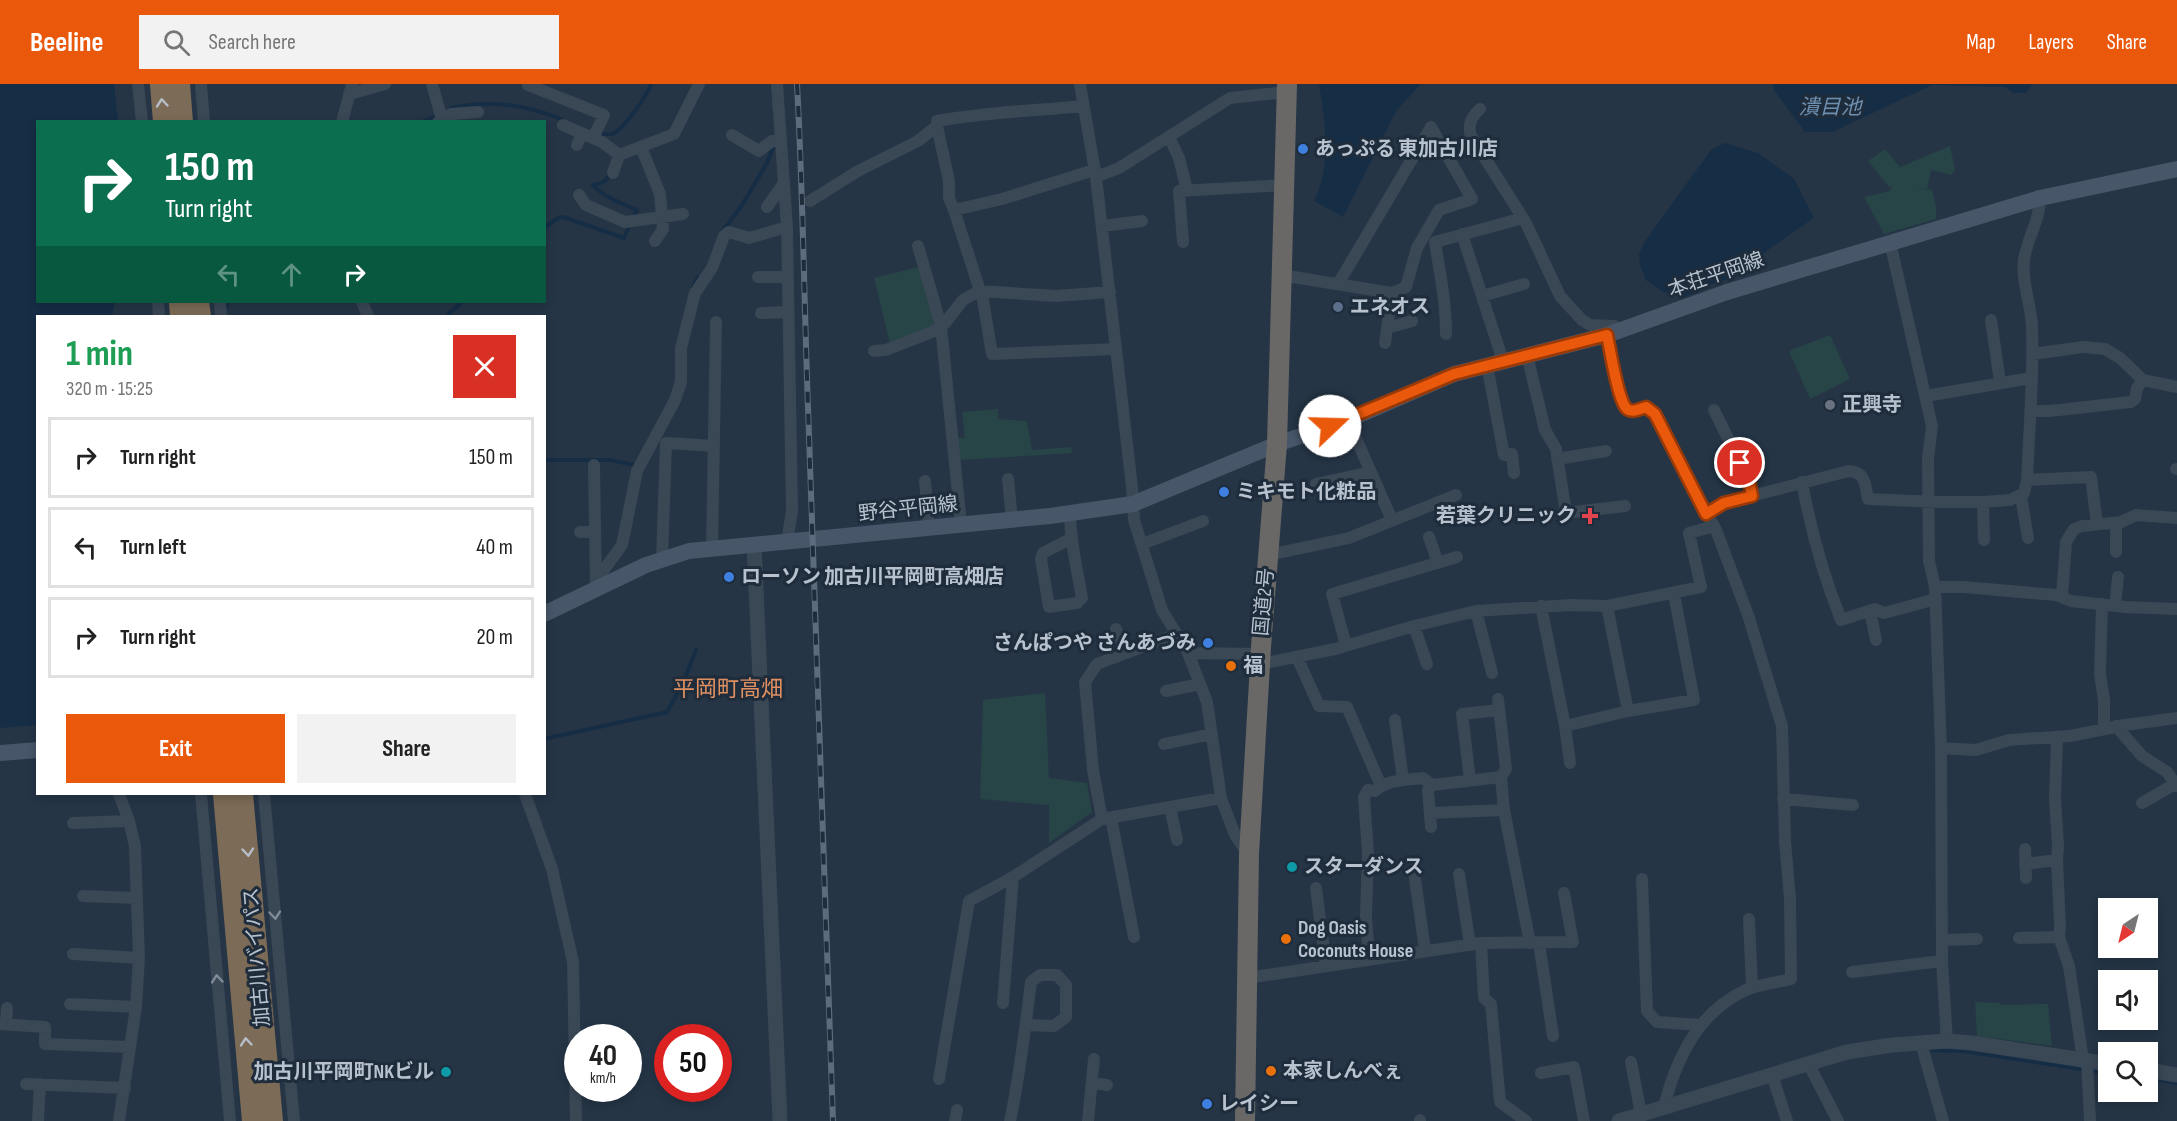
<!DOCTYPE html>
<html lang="en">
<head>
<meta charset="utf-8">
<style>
	body { margin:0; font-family:"Sofia Sans Condensed","Noto Sans JP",sans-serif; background:#f2f2f2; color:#222; height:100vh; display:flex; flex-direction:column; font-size:22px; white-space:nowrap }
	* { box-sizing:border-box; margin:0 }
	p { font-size:20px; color:#767676 }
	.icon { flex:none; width:33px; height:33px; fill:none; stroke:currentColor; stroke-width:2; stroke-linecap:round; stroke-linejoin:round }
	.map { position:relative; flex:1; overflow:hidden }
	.details { position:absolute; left:36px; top:231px; width:510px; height:480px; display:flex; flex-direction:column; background:#fff; border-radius:0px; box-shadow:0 3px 9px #0003 }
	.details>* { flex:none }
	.hud { position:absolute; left:36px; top:36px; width:510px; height:183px; border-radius:0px; box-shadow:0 3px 9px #0003; background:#0b6e4f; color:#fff; overflow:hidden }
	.needle { width:39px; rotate:215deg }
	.fabs { position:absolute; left:2098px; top:814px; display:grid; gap:12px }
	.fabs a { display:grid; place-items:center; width:60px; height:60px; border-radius:0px; background:#fff; box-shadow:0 3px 9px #0003; font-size:30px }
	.speed { position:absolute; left:564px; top:940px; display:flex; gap:12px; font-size:30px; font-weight:700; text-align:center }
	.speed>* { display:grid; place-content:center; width:78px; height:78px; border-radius:50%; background:#fff; box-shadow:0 3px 9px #0003; line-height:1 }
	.speed small { font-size:15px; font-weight:400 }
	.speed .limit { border:9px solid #d22; background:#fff; color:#111 }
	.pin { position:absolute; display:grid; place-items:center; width:51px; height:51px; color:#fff; margin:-26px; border:3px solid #fff; border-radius:50%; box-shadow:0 2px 6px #0007 }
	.me { position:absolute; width:66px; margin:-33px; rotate:69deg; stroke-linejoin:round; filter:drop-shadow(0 0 4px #0008) }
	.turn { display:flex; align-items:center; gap:21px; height:126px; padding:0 30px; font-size:27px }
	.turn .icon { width:78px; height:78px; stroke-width:2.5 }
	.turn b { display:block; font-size:42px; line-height:51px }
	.lanes { display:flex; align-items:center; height:57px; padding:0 30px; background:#0003; justify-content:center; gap:30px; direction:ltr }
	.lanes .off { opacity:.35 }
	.round { display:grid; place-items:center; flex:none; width:63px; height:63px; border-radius:0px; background:#f2f2f2 }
	.summary { display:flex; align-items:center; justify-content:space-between; height:102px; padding:0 30px }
	h1 { font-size:36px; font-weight:700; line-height:45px; color:#1e9e55 }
	.action { display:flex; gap:12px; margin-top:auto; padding:12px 30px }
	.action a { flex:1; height:69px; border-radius:0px; background:#ea580c; color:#fff; font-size:24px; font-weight:700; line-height:69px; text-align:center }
	.action a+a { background:#f2f2f2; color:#222 }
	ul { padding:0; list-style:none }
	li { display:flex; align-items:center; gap:18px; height:81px; margin:0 12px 9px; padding:0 18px; border:3px solid #e0e0e0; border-radius:0px }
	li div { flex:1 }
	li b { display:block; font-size:22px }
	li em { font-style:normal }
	header { display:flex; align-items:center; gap:36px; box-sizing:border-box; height:84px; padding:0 30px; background:#ea580c; color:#fff }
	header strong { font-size:28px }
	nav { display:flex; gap:33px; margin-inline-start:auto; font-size:21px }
	.search { width:420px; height:54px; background:#f2f2f2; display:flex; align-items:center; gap:15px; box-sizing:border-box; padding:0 21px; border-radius:0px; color:#767676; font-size:22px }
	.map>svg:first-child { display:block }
</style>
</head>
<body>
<header>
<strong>Beeline</strong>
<div class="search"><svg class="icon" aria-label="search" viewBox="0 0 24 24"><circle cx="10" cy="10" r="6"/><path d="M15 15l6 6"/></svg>Search here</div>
<nav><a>Map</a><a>Layers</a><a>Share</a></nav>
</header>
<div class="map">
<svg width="2177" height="1037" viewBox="0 0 2177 1037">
	<rect width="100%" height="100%" fill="#253546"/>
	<path fill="#274547" d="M 1950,62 L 1955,86 L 1952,91 L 1931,86 L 1927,105 L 1912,104 L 1932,106 L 1936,123 L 1936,135 L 1884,150 L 1864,113 L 1890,107 L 1892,103 L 1889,103 L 1868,77 L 1885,65 L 1900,83 Z
		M 918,183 L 934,238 L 931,243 L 890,260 L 874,194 Z
		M 1830,251 L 1850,295 L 1810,315 L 1789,267 Z
		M 998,325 L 998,335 L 1027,337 L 1032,366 L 1071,363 L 1072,369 L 960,376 L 957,354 L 965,354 L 962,328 Z
		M 1045,609 L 1049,694 L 1087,699 L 1092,728 L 1049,759 L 1049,721 L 980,715 L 983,616 Z
		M 1975,918 L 2000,919 L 2001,921 L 2048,920 L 2052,962 L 1977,952 Z"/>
	<path fill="#162d46" d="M 0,0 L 114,0 L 118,37 L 38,38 L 38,218 L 115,218 L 112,232 L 38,232 L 37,641 L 0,644 Z
		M 1319,0 L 1421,0 L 1396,27 L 1343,133 L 1314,117 C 1332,81 1325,38 1319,0 Z
		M 1773,0 L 2032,0 L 2026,9 L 2013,9 L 2005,3 L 1932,1 L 1832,48 L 1805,48 L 1774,6 Z
		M 1725,59 L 1758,69 L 1794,95 L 1814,134 L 1769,165 L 1738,192 L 1712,200 L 1685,213 L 1671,211 L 1662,207 L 1646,196 L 1640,181 L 1639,171 L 1645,157 L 1711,66 Z"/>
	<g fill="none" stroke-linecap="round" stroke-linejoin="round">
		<path stroke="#162d46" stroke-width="4" d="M 451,24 C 492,16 525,20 563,36
			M 422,38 L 434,33
			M 602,50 C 605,50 609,50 612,50 C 624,46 647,11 651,0
			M 610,90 C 606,98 601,100 593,101 C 605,114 621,119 637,126 L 633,134
			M 544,144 L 558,134 L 563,133 L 624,154 L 630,140
			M 722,148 L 742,121 L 767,79 L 773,64
			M 693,203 L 698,193
			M 227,218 L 227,222
			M 446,232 L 462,218
			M 544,376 L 610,376 L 635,381
			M 544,655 L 667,628 L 683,599 L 696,566
			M 1926,966 L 1964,967 L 2081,985
			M 2094,987 L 2109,989
			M 2148,994 L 2177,999"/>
		<path stroke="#3a4755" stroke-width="12" d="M 138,0 L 142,38
			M 201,0 L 204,38
			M 432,0 L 442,35
			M 777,0 L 787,143 L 792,427 L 787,458
			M 1080,0 L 1096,93 L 1132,403 L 1134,436 L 1162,526 L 1188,569 L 1207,618 L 1221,714 L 1235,751 L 1248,769
			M 528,1 L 604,31 L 593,54
			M 350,10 L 385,0
			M 1083,22 C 1034,27 985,28 937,37 L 937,42 L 949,97 L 949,114 L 954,126 L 983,216 L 992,270 L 1116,265
			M 1480,25 C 1472,32 1467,40 1471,52 L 1526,139 L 1560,212 L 1582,236 L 1590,241 L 1615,242 L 1618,247
			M 342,38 L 352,0
			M 438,38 L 451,30 L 478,28
			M 563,41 L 602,58 L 619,71 L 674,50 L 699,0
			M 732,51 L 759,67 L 772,57 L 781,56
			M 1169,53 L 1179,74 L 1187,106
			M 577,61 L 582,49
			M 641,63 L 660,110 L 663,145 L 655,157
			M 613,89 L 619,71
			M 1096,93 L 1119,84 L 1230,14 L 1286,8
			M 579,111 L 586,121 L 625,138 L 683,130
			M 810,117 L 858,87 L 918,57 L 937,42
			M 767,123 L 784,99
			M 954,126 L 1002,115 L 1094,86
			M 1102,142 L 1142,137
			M 1462,150 L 1503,277
			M 1183,158 L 1179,107 L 1284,101
			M 1890,158 L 1932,342 L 1928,374 L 1929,477 L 1935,503 L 1941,664 L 1942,877 L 1947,957
			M 918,162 L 941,242 L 961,440
			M 1281,191 L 1392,209 L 1406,203 L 1417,164 L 1439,126 L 1472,115 L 1431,43 L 1338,200
			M 758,193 L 788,193
			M 1482,212 L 1524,200
			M 158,218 L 159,232
			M 220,218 L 221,232
			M 362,218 L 368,232
			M 761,229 L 788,228
			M 1991,236 L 2000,298
			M 1387,244 L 1412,237
			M 1446,250 C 1446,219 1440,189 1435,158 L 1523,134
			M 1607,251 C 1610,265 1618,317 1627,325 C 1632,329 1640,325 1646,323 L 1655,330 L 1682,384 L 1716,446 L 1748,531 L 1782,642 L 1785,757 L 1790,815 L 1791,895 C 1776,899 1759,900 1746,906 C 1698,928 1676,975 1664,1023
			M 1385,259 L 1392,209
			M 874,267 L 886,266 L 932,248 L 945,239 L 963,216 L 979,207 L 1056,212 L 1110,208
			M 2033,270 L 2083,263 L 2105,265 L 2120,274 L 2143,296 L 2177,303
			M 1527,271 L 1545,346 L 1556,365 L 1566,429 L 1625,422
			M 1487,281 L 1504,371 L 1512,370 L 1514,389
			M 1926,312 L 2031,294
			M 1714,326 L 1749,397 L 1752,412
			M 2030,327 L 2050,327 L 2131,318 L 2135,315 L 2137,304 L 2143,296
			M 1348,336 L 1392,436
			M 1557,375 L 1606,367
			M 594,381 L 596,504 L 603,487 L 622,461 L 637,387 L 675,316 L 681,298 L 681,264 L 695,209 L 712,184 L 724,152 L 729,148 L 749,154 L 787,143
			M 2176,385 L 2177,385
			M 1008,395 L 1012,436
			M 2027,396 C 2029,345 2034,294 2032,244 C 2032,222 2021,199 2024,176 C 2027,154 2040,137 2040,114
			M 925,397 L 929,444
			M 1802,398 C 1811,448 1822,488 1841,536 L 1875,525 L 1884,529 L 1936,515
			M 1316,400 L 1371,388
			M 2021,412 L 2028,454
			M 1983,418 L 1984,456
			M 1070,428 C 1070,457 1077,485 1082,514 L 1077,519 L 1049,523 L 1041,475 L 1043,469 L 1070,455
			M 1706,430 L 1724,419 L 1849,387 C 1866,388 1865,401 1868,415 L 1938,418 L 1983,418 L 2010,416 L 2024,409 L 2027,396 L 2091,393 L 2097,440
			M 580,448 L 595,448
			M 1429,453 L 1438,479
			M 1142,460 L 1203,437
			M 712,465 L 716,238
			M 2116,468 L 2116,439
			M 1268,471 L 1349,454 L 1456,411
			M 662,476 L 666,359 L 714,362
			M 1935,503 L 1963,503 L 2056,511 L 2071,517 L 2125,523 L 2177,525
			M 2062,513 L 2066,458 L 2074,445 L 2082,442 L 2121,438 L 2136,431 L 2177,434
			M 2102,520 L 2100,590 L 2104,616 L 2104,645
			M 1541,522 L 1565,642 L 1570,679
			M 1607,522 L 1628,627
			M 2115,522 L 2118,493
			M 1476,527 L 1492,589
			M 1870,527 L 1876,556
			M 1414,542 L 1427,580
			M 1116,545 L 1126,569
			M 1346,561 L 1332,510 L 1457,473
			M 1188,569 L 1261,570
			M 1297,573 L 1319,622 L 1347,623 L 1381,702
			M 1261,580 L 1335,565 L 1414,542 L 1476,527 L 1571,521 L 1607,522 L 1701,503 L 1689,449 L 1714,442
			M 1166,607 L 1200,600
			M 1498,615 L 1506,685 L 1501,693 L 1504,726 L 1530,859
			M 1395,636 L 1403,696
			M 1565,642 L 1628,627 L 1694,616 L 1674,510
			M 2116,642 L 2142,672 L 2167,688 L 2177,702
			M 2057,653 L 2055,715 L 2058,762 L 2057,776
			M 1164,660 L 1212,650
			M 1941,664 L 1976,666 L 2009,656 L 2070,652 L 2125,641 L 2177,634
			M 1470,696 L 1462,630 L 1499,626
			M 119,710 L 129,737 L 135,762 L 139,874 L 136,923 L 119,1037
			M 201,710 L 230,1037
			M 264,710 L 294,1037
			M 525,710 L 552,785 L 573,878 L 576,1037
			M 1783,715 L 1853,721
			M 2142,719 L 2175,700
			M 1170,723 L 1177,756
			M 1431,729 L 1504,726
			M 1111,734 L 1134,853
			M 1102,735 L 1093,686 L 1085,598 L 1097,580 L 1177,550
			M 73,739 L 129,737
			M 1431,743 L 1428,706 L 1432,701
			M 2025,765 L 2026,794
			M 2025,780 L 2057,776 L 2060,843 L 2059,853 L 2069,882 L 2083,976
			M 1414,788 L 1425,866
			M 1459,790 L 1470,861
			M 1642,795 L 1647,927 L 1657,938 L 1701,941
			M 1316,804 L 1326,882
			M 83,812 L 137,814
			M 1749,835 L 1752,904
			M 2019,854 L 2059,853
			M 1942,856 L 1977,855
			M 1481,859 L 1484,914 L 1491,920 L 1500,1018 L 1526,1037
			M 1539,859 L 1553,952
			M 73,870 L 139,874
			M 1369,875 L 1366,832 L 1368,769 L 1364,713 L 1368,706 L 1375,707 C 1388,695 1406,696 1423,694 L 1432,701 L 1501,693
			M 1852,888 L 1942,877
			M 1247,894 L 1481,859 L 1573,858 L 1564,809
			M 1003,919 L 1013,793
			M 70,920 L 136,923
			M 0,940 L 45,943 L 45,960 L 130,963
			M 6,940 L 7,924
			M 1921,959 L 1943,1037
			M 2087,976 L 2090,1037
			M 1631,978 L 1641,1030
			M 1808,979 L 1838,1037
			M 1541,989 L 1574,983 L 1584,1037
			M 1772,991 L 1787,1037
			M 939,995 L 969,817 L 1013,793 L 1102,735 L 1221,714
			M 1092,999 L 1107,1001
			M 26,1000 L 125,1004
			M 1420,1036 L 1420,1037
			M 38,1037 L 40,1000
			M 955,1037 L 957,1026
			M 1010,1037 C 1020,991 1025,945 1031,898 L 1040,891 L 1057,891 L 1066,901 L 1066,933 L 1054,942 L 1026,941
			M 1088,1037 L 1094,975"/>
		<path stroke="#3a4755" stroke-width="15" d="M 754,461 L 780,1037
			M 2148,986 L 2177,991
			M 1619,1037 L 1847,968 L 1892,961 L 1947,957 L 1972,959 L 2109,980"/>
		<path stroke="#475669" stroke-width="16" d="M 544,530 L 646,481 L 689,467 L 1050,432 L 1133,420 L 1277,360 L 1348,336 L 1454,290 L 1607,251 L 1727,208 L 2040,114 L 2177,85
			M 0,669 L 38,666"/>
		<path stroke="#6a6866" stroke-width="20" d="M 1245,1037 L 1249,770 L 1261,563 L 1277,360 L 1287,0"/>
		<path stroke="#7c6b56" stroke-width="22" d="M 161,0 L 164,38
			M 179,0 L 182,38
			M 180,218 L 181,232
			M 198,218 L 200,232
			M 224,710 L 253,1037
			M 242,710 L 272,1037"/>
		<g stroke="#5c6b7d" stroke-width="6">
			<path id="rail" d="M 797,0 C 803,108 804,215 808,323 C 816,561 824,799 833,1037"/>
		</g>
		<use href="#rail" stroke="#1e2c3b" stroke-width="4" stroke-dasharray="11" stroke-linecap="butt"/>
	</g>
	<defs><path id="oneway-chevron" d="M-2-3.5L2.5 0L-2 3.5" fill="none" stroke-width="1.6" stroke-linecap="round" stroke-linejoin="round" transform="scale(1.5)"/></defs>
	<g stroke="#b5bec9">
		<use href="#oneway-chevron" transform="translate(162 19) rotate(-95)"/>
		<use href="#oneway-chevron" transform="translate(248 768) rotate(85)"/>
		<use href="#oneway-chevron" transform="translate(246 958) rotate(-95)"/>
	</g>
	<g stroke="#7f8b98">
		<use href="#oneway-chevron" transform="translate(275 831) rotate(85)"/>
		<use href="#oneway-chevron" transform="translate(217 895) rotate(-95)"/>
	</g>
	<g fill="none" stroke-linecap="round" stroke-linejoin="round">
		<g stroke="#983908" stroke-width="15">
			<path id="route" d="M 1330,342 L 1454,290 L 1607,251 C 1610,265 1618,317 1627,325 C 1632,329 1640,325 1646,323 L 1655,330 L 1706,430 L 1724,419 L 1752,412 L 1749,397 L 1740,379"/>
		</g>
		<use href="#route" stroke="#ea580c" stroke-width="10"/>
	</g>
	<g fill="#3f7fe0" stroke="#1e2c3b" stroke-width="2">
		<circle cx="1303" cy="65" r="6"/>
		<circle cx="1224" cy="408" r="6"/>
		<circle cx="729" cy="493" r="6"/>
		<circle cx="1208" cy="559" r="6"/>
		<circle cx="1207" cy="1020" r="6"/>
	</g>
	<circle fill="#5c6f8a" stroke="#1e2c3b" stroke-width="2" cx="1338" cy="223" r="6"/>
	<circle fill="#6b7280" stroke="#1e2c3b" stroke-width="2" cx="1830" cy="321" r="6"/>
	<path fill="#e0444e" stroke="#1e2c3b" stroke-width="2" d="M1587 423h6v6h6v6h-6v6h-6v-6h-6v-6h6z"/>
	<g fill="#e8710a" stroke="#1e2c3b" stroke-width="2">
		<circle cx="1231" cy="582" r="6"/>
		<circle cx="1286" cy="855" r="6"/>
		<circle cx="1271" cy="987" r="6"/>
	</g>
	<g fill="#0f9aa8" stroke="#1e2c3b" stroke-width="2">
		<circle cx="1292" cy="783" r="6"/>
		<circle cx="446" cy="988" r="6"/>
	</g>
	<g text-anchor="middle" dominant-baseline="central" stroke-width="6" stroke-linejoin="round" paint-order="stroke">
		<g font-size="20" font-weight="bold" fill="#b8c2cf" stroke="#1e2c3b" text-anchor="start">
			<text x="1315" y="65">あっぷる 東加古川店</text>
			<text x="1350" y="223">エネオス</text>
			<text x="1842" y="321">正興寺</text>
			<text x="1236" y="408">ミキモト化粧品</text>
			<text x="1576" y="432" text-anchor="end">若葉クリニック</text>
			<text x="741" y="493">ローソン 加古川平岡町高畑店</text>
			<text x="1196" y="559" text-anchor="end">さんぱつや さんあづみ</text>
			<text x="1243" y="582">福</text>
			<text x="1304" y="783">スターダンス</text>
			<text x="1298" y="844">Dog Oasis<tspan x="1298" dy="23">Coconuts House</tspan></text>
			<text x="1283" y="987">本家しんべぇ</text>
			<text x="434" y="988" text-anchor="end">加古川平岡町NKビル</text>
			<text x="1219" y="1020">レイシー</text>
		</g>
		<g font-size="20" fill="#b8c2cf" stroke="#1e2c3b">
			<text transform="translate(1716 191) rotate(-19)">本荘平岡線</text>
			<text transform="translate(908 425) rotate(-6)">野谷平岡線</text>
			<text transform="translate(1264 518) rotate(-85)">国道2号</text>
			<text transform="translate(257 873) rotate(-95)">加古川バイパス</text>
		</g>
		<g font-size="21" font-style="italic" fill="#6e8fb0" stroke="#1e2c3b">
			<text x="1830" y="23">潰目池</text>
		</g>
		<g font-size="22" fill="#e09061" stroke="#1e2c3b">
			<text x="728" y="605">平岡町高畑</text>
		</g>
	</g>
</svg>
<div class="fabs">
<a><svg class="needle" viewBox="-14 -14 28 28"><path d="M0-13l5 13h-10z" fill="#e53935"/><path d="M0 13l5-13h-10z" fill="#767676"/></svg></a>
<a><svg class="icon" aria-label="sound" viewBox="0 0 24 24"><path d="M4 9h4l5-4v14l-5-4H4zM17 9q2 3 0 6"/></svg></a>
<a><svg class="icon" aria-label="search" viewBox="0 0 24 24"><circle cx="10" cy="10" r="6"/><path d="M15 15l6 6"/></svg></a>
</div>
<div class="speed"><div>40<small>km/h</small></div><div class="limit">50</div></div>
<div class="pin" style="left:1740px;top:379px;background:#d93025"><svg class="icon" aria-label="arrive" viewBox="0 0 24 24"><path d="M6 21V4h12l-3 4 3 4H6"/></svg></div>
<svg class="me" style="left:1330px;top:342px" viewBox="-20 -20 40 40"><circle r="19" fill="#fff"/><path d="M0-13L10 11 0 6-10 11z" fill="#ea580c"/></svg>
<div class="hud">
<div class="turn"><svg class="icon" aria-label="right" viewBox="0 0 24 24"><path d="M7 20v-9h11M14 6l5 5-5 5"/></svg><div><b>150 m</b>Turn right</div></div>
<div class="lanes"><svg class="icon off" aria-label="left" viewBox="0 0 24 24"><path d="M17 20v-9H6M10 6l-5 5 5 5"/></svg><svg class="icon off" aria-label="ahead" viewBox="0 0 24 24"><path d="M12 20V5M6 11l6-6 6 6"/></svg><svg class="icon" aria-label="right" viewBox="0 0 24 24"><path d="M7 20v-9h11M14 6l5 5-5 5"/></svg></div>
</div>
<section class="details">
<div class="summary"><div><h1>1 min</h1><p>320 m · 15:25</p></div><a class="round" style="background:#d93025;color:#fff"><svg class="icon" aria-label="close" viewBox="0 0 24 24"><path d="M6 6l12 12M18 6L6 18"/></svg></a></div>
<ul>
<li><svg class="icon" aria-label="right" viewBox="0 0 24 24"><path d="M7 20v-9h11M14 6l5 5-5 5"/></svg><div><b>Turn right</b></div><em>150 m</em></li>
<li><svg class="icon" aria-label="left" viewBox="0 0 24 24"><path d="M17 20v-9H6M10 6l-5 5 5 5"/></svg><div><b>Turn left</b></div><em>40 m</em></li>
<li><svg class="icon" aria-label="right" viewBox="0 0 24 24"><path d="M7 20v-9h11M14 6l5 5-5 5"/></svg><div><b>Turn right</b></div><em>20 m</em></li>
</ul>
<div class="action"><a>Exit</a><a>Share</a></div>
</section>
</div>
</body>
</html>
